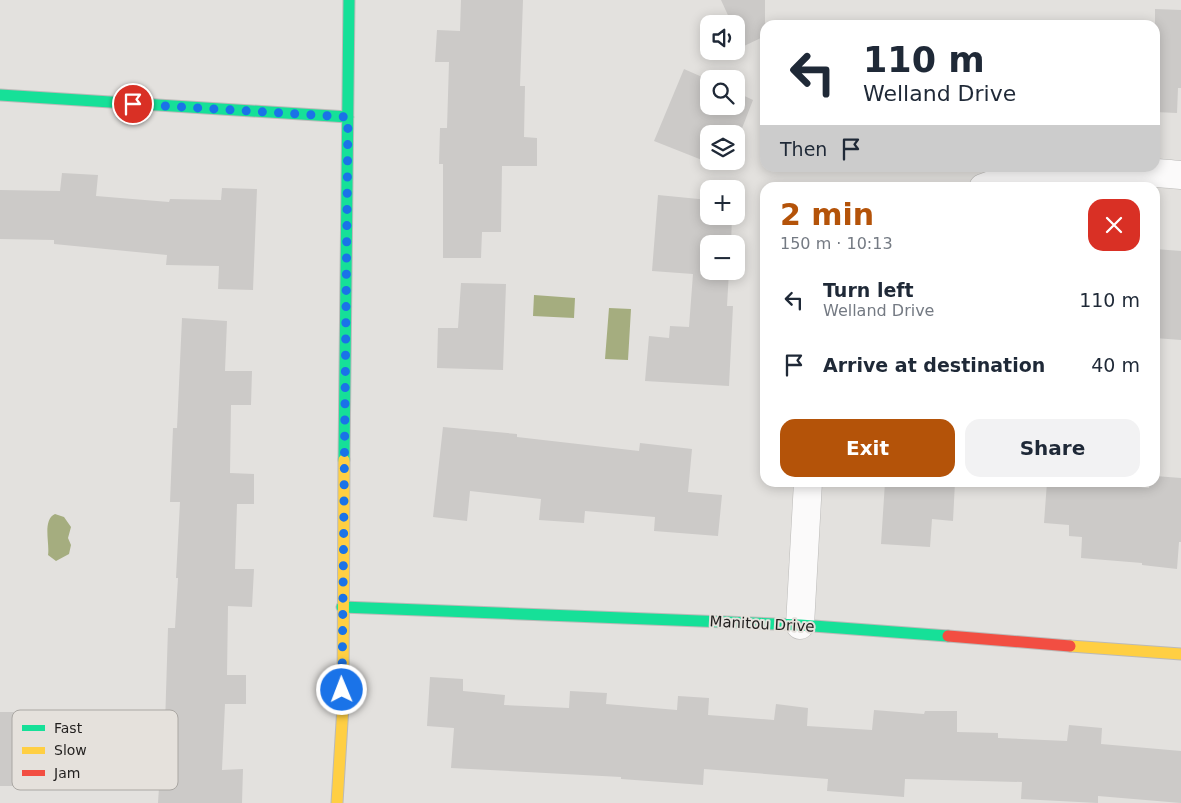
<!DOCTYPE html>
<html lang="en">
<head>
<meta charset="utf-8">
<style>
	body { margin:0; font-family:"DejaVu Sans",sans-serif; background:#f2f2f3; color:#1f2937; height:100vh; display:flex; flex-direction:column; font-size:19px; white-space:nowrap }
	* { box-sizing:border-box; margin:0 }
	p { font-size:16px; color:#747a83 }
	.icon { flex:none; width:28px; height:28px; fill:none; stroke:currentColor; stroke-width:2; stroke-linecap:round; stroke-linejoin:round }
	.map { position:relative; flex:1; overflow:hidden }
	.panel { position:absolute; left:760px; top:182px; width:400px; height:305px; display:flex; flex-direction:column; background:#fff; border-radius:15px; box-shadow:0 2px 12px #0003 }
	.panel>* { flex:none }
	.guide { position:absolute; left:760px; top:20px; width:400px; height:152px; border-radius:15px; box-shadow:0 2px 12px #0003; background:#fff; color:#1f2937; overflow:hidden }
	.controls { position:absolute; left:700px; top:15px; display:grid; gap:10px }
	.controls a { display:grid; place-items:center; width:45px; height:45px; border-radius:10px; background:#fff; box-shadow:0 2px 12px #0003; font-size:25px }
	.pin { position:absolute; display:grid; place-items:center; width:42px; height:42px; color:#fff; margin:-21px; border:2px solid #fff; border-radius:50%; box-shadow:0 1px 5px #0007 }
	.me { position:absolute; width:55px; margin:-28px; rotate:359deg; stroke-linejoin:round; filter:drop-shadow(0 0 4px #0008) }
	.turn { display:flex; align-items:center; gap:18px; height:105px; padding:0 20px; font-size:22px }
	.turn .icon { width:65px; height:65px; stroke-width:2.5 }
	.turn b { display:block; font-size:35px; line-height:42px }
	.then { display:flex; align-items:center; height:48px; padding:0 20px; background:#0003; gap:10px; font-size:19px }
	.round { display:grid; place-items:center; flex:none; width:52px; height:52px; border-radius:15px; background:#f2f2f3 }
	.head { display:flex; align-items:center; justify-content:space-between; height:85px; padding:0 20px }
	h1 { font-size:30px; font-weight:700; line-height:38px; color:#b45309 }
	.button { display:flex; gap:10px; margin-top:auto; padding:10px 20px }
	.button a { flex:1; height:58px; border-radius:15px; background:#b45309; color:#fff; font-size:20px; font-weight:700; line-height:58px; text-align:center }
	.button a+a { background:#f2f2f3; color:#1f2937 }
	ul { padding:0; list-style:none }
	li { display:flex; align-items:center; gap:15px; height:65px; padding:0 20px }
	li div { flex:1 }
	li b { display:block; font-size:19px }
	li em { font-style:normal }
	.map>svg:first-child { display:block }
</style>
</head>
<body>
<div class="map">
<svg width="1181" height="803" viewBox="0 0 1181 803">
	<rect width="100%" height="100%" fill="#e3e1de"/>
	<path fill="#a5ad7f" d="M 534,295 L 575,298 L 574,318 L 533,316 Z
		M 609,308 L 631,309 L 628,360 L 605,359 Z
		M 55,514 L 64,517 L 71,527 L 68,538 L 71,545 L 69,554 L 56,561 L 48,555 C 50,544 42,520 55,514 Z"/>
	<path fill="#cccac8" d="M 461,0 L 523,0 L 520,86 L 525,86 L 524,137 L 537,138 L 537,166 L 502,166 L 501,232 L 482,232 L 481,258 L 443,258 L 443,164 L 439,164 L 440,128 L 447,128 L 449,62 L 435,62 L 437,30 L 460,31 Z
		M 721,0 L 765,0 L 765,36 L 744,46 L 736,31 L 736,24 L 732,24 Z
		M 1155,9 L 1181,10 L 1181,88 L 1178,88 L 1177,113 L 1155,112 Z
		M 684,69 L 709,80 L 709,106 L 736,106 L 736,92 L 753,100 L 739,136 L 716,126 L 712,134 L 709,134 L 709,143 L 702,160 L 654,141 Z
		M 62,173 L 98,175 L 96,196 L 169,202 L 170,199 L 221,200 L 222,188 L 257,189 L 253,290 L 218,289 L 219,266 L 166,265 L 167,255 L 54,244 L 54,240 L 0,239 L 0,190 L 60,191 Z
		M 658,195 L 709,200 L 709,216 L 732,216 L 731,244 L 709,244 L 709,271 L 729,271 L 727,306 L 733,306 L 729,386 L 645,381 L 649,336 L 669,338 L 670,326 L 689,327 L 693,274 L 652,271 Z
		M 1155,249 L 1181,251 L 1181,340 L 1155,338 Z
		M 461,283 L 506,284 L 503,370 L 437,368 L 438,328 L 458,328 Z
		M 182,318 L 227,321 L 225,371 L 252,371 L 251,405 L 231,405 L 230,473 L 254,474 L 254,504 L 237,504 L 235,569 L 254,569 L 252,607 L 228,606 L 227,675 L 246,675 L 246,704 L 225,704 L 222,770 L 243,769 L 242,803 L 158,803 L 163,725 L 165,725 L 168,628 L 175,628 L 178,578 L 176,578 L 180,502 L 170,502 L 173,428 L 177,428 Z
		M 443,427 L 517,434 L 517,437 L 639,451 L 640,443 L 692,449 L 688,492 L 722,495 L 718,536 L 654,531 L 655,517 L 585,511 L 584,523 L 539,520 L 541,499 L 470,491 L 467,521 L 433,517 Z
		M 1155,476 L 1181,478 L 1181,542 L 1179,542 L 1177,569 L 1142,565 L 1142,563 L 1081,558 L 1082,537 L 1069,536 L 1069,525 L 1044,523 L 1047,482 L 1087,482 L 1149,488 L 1150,482 L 1155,482 Z
		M 885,482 L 955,482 L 953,521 L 932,519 L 930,547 L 881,544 Z
		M 430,677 L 463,679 L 463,691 L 505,695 L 504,705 L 569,708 L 570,691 L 607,693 L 606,704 L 677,710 L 678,696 L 709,698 L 708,715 L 774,720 L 776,704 L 808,708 L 807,726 L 872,730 L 874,710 L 924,714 L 925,711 L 957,711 L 957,732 L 998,733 L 998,738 L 1067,741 L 1069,725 L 1102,728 L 1101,744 L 1181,751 L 1181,803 L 1098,796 L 1098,803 L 1021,799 L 1022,782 L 905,779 L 904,797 L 827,791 L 828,779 L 704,769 L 703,785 L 621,779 L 621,777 L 451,768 L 454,728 L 427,726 Z
		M 0,712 L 28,712 L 26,786 L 0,786 Z"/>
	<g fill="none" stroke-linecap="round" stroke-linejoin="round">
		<g stroke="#bbbab8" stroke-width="29">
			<path id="street" d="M 983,188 C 1046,162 1115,170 1181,175
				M 800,625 L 808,482"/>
		</g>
		<g stroke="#bbbab8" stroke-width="13">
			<path id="fast" d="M 0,95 L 348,117
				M 344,460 L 349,0
				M 342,607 L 800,625 L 948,636"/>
		</g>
		<g stroke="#bbbab8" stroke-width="13">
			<path id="slow" d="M 1070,646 L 1181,654
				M 337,803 L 343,706 L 344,460"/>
		</g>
		<g stroke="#bbbab8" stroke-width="13">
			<path id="jam" d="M 948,636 L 1070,646"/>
		</g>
		<use href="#street" stroke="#fbfafa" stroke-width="28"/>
		<use href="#fast" stroke="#16e098" stroke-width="11"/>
		<use href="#slow" stroke="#ffcf43" stroke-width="11"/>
		<use href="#jam" stroke="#f24e42" stroke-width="11"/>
	</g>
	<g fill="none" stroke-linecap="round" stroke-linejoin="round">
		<path stroke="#1a73e8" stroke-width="9" stroke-dasharray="0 16.2" d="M 133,104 L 348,117 L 342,690"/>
	</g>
	<g text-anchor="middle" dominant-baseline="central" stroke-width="4" stroke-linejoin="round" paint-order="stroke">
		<g font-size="15" fill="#211f1e" stroke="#e5e1dc">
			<text transform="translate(762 624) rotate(3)">Manitou Drive</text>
		</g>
	</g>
	<rect x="12" y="710" width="166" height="80" rx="8" fill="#e5e1dc" stroke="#aaa7a3" stroke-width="1"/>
	<rect x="22" y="725" width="23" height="6" fill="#16e098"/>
	<rect x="22" y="747" width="23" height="7" fill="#ffcf43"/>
	<rect x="22" y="770" width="23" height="6" fill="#f24e42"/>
	<g font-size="14" fill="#211f1e">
		<text x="54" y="733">Fast</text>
		<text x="54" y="755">Slow</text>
		<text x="54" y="778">Jam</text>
	</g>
</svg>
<div class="controls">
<a><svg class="icon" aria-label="sound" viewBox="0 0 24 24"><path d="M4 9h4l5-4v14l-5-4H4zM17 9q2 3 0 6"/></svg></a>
<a><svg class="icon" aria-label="search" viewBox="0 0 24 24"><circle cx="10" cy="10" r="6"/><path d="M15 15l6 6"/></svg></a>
<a><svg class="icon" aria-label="layers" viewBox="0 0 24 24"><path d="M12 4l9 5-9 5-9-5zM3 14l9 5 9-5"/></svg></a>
<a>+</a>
<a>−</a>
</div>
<div class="pin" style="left:133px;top:104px;background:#d93025"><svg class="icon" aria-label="arrive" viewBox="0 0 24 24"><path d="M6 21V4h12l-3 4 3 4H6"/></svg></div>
<svg class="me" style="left:342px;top:690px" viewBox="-20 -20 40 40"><circle r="17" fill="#1a73e8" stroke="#fff" stroke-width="3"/><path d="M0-11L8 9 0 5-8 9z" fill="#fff"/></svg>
<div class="guide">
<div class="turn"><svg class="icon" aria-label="left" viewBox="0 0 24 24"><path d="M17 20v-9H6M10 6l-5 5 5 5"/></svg><div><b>110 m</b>Welland Drive</div></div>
<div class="then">Then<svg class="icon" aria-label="arrive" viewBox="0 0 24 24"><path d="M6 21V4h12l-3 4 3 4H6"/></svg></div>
</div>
<section class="panel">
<div class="head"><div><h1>2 min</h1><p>150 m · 10:13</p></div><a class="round" style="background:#d93025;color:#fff"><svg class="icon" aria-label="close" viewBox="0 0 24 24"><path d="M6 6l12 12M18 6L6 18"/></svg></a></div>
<ul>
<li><svg class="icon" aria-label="left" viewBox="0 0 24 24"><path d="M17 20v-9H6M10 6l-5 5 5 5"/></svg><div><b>Turn left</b><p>Welland Drive</p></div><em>110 m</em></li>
<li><svg class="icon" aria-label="arrive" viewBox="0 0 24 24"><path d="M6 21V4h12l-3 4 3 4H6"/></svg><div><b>Arrive at destination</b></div><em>40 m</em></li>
</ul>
<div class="button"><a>Exit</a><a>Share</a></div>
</section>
</div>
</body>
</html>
